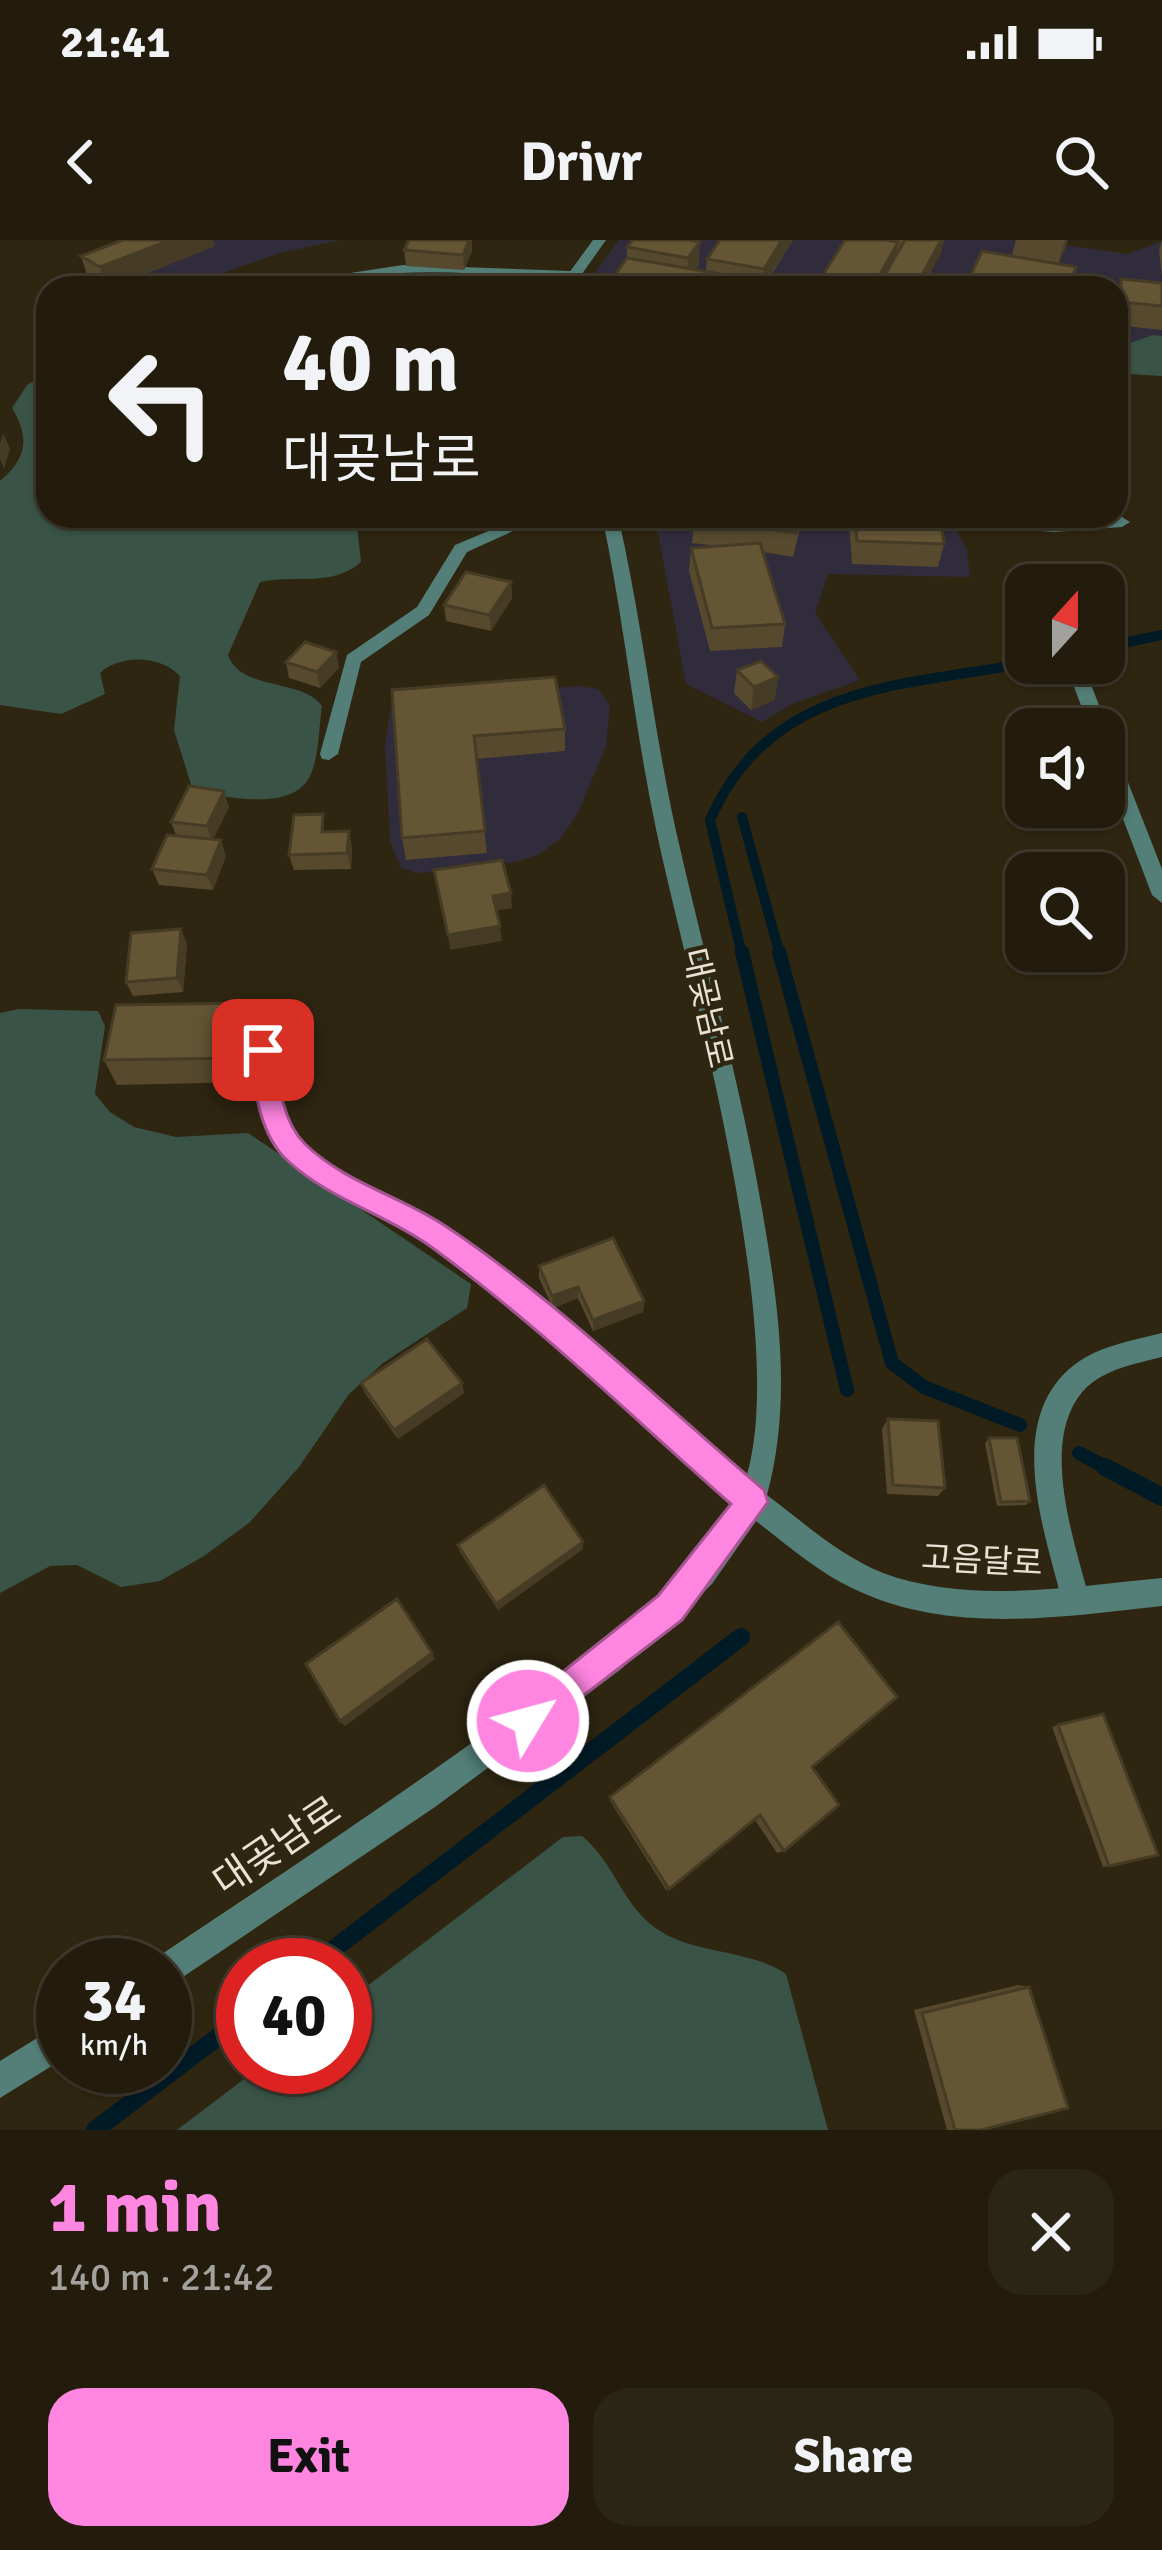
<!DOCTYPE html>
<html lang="en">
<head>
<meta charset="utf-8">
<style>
	body { margin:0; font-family:Signika,"Noto Sans KR",sans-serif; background:#2b2516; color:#f1f3f6; height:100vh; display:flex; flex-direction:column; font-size:45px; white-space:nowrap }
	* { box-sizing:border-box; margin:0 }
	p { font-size:39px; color:#a3a19d }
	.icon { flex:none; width:66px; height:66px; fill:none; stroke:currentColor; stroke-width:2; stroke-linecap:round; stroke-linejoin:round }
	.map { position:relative; height:1890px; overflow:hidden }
	.side { display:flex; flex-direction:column; background:#231c0d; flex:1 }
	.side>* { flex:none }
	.guide { position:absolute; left:36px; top:36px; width:1092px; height:252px; border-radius:36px; box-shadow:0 3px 9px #0004,0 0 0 3px #403a2e; background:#231c0d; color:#f1f3f6; overflow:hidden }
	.needle { width:78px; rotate:21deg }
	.buttons { position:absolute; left:1005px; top:324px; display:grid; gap:24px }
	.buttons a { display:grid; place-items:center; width:120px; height:120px; border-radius:24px; background:#231c0d; box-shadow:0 3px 9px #0004,0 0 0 3px #403a2e; font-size:60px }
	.speed { position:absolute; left:36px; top:1698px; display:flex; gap:24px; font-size:60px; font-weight:700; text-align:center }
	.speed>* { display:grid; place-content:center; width:156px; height:156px; border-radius:50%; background:#231c0d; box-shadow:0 3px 9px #0004,0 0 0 3px #403a2e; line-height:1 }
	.speed small { font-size:30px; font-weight:400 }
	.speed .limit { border:18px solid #d22; background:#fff; color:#111 }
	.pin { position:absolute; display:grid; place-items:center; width:102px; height:102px; color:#fff; margin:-51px; border-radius:24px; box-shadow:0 6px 18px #0006 }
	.me { position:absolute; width:132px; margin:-66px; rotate:53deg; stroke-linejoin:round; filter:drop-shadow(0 0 9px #0008) }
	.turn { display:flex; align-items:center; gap:42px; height:252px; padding:0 48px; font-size:54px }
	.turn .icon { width:156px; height:156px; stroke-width:2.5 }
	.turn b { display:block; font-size:84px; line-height:102px }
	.round { display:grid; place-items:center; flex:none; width:126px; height:126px; border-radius:36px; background:#2b2516 }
	.overview { display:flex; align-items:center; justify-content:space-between; height:204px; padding:0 48px }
	h1 { font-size:72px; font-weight:700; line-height:90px; color:#fe85e0 }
	.action { display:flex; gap:24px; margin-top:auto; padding:24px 48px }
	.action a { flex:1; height:138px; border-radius:36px; background:#fe85e0; color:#111; font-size:48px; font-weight:700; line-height:138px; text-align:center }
	.action a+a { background:#2b2516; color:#f1f3f6 }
	.status { display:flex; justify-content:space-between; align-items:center; height:84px; padding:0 60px; background:#231c0d; direction:ltr }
	.status svg { height:33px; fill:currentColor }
	header { display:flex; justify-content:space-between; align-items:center; height:156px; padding:0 48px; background:#231c0d; font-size:54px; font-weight:700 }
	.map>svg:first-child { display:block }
</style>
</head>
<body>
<div class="status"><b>21:41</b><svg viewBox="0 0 49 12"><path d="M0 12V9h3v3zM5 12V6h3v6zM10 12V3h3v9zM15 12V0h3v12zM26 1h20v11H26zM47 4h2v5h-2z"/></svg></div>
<header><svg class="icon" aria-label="back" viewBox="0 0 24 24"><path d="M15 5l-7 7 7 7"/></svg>Drivr<svg class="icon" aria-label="search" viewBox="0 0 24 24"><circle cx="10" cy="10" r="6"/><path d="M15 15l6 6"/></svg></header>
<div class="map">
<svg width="1162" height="1890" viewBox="0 0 1162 1890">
	<rect width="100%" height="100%" fill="#2f2611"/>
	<path fill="#302c3c" d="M 173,0 L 340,0 L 280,13 L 179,48 L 76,48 L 82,37 Z
		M 619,0 L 1028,0 L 1128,14 L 1162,1 L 1162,96 L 1116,108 L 1116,48 L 584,48 Z
		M 655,276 L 864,276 L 955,287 L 967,311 L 970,337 L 828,334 L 815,373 L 860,440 L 794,463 L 762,482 L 686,444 Z
		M 579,446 L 599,449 L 610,466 L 606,506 L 579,571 L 561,598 L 540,614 L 516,622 L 417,633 L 401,628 L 390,601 L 385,505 L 392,460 Z"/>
	<path fill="#395447" d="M 1153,95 L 1162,96 L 1162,136 L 1129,134 L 1116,163 L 1116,108 Z
		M 48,133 L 48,276 L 356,276 L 361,322 C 331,348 295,334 260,342 L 228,415 C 240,451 302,438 322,466 C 319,486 319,515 311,534 C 294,574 224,556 193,551 L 174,490 L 180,436 C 161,415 120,414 100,433 L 105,454 L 61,474 L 0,465 L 0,241 C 27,218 30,198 12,168 L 27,145 Z
		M 19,769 L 98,771 L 105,786 L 95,854 L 110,872 L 134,887 L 176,897 L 248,893 L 471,1044 L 467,1068 L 383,1123 L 349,1154 L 299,1227 L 250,1282 L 204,1316 L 160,1341 L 121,1347 L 77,1325 L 50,1326 L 0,1353 L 0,773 Z
		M 582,1596 C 615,1623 623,1668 660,1691 C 698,1715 749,1709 786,1734 L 828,1890 L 177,1890 L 260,1827 L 345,1827 L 345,1763 L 563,1597 Z"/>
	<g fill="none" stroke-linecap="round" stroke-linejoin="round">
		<path stroke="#001a26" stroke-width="10" d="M 1104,407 L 1162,395
			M 742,577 L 780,715
			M 742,715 L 710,580 C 770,444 900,446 1028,423"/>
		<path stroke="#001a26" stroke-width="14" d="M 742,712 L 847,1150
			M 779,712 L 892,1123 L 924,1147 L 1020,1185
			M 1079,1213 L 1111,1230"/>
		<path stroke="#001a26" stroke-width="18" d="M 1105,1227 L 1162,1257
			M 313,1725 L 741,1397
			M 95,1890 L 243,1778"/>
		<path fill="#537f78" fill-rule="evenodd" d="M 403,25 L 570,31 L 577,35 L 570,39 C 513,36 456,30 399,33 C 370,35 343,48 316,48 L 337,35 Z
			M 524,276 L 546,276 L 467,312 L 429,375 L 361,422 L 338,514 L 329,520 L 322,519 L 320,514 L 347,415 L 417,367 L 455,305 Z
			M 906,276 L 1054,282 L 1122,277 L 1130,282 L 1122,287 L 1054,292 L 914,281 Z
			M 1080,433 L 1089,439 L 1108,489 L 1106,493 L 1104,489 L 1090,489 L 1071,439 Z
			M 1104,498 L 1113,504 L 1162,629 L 1162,663 L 1152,655 L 1104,529 Z
			M 263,801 L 274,810 C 278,842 280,880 304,904 C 345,946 406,960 453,994 C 562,1072 660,1166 763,1252 L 767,1262 L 763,1272 L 753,1276 L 743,1272 C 642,1184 545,1090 437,1010 C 389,975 322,960 283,914 C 259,885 256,846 252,810 Z
			M 1162,1093 L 1162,1117 C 1135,1124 1104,1129 1084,1150 C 1038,1201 1075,1303 1090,1361 L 1086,1371 L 1076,1375 L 1066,1371 L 1062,1361 C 1045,1293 1006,1187 1068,1130 C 1093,1107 1130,1101 1162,1093 Z"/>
		<path fill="#537f78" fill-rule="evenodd" d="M 593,0 L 606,0 L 572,48 L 558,48 Z
			M 602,276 L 618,276 C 642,380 653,487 676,591 C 705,719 741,845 763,975 C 779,1068 792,1162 767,1255 C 803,1282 840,1316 883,1333 C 969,1365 1074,1346 1162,1338 L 1162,1366 C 1061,1377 949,1395 854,1349 C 818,1332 787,1305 756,1281 L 712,1344 L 620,1430 L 435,1567 L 165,1749 L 165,1725 L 151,1725 L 153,1720 C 264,1646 374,1573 483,1495 C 574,1430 678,1364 735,1264 C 806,1139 686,734 656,589 C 634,485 624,379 602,276 Z
			M 63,1782 L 63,1819 L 0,1858 L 0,1821 Z"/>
	</g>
	<path fill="#56492e" d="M 409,0 L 472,0 L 472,11 L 464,30 L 406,26 L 404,10 Z
		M 689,0 L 699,24 L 695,30 L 706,31 L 707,19 L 720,0 L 793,0 L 763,48 L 611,48 L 611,40 L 627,19 L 627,7 Z
		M 845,0 L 944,0 L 940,15 L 922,48 L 820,48 L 821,38 Z
		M 1016,0 L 1068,0 L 1058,24 L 1070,48 L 966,48 L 969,39 L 1055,24 L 1012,15 Z
		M 1162,0 L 1162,37 L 1159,10 Z
		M 215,6 L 110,48 L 104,48 L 88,38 L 81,16 Z
		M 1121,39 L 1162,43 L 1162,90 L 1116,85 L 1116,55 Z
		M 695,276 L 803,276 L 793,317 L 763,312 L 785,384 L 782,407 L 710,411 L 689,331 L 691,308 L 717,306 L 692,303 Z
		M 850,276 L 940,276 L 944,304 L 938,327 L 852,324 L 849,283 Z
		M 511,342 L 512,358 L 491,391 L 446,381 L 444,365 Z
		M 336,412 L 339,428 L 320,448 L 289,438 L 286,422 Z
		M 737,430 L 775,460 L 751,470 L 734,453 Z
		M 392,450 L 565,489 L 565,511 L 476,519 L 487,613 L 406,620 L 402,598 Z
		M 229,567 L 213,599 L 226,616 L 213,650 L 159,645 L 152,629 L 176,596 L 171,582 Z
		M 327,592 L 352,607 L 351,629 L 294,630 L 289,615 Z
		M 187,704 L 183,752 L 133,756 L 126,742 Z
		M 256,788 L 249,842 L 117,845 L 104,820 Z
		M 539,1026 L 644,1061 L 643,1072 L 593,1091 L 578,1058 L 553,1068 L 539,1038 Z
		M 361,1143 L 464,1153 L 398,1199 L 365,1153 Z
		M 888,1179 L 945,1248 L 938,1256 L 887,1254 L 882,1189 Z
		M 989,1198 L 1030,1261 L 1026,1265 L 997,1266 L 985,1203 Z
		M 458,1305 L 583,1309 L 498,1370 L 460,1312 Z
		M 1058,1485 L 1109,1626 L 1103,1627 L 1052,1487 Z
		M 812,1527 L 784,1611 L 777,1613 L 755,1580 L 666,1650 L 610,1561 L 610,1557 Z
		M 1018,1745 L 1029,1747 L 981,1890 L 947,1890 L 914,1770 Z"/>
	<path fill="#463c25" d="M 170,0 L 213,0 L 215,6 L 110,48 L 106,48 L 100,27 Z
		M 469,0 L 472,0 L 472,11 L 464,30 L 463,15 Z
		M 782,0 L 793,0 L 761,48 L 764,29 Z
		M 941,0 L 944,0 L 940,15 L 922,48 L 915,48 Z
		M 1065,0 L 1068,0 L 1064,12 L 1058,24 Z
		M 700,2 L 699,24 L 687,40 L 688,18 Z
		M 898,2 L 894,24 L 881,48 L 873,48 Z
		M 3,193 L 10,209 L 4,229 L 0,219 L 0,204 Z
		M 511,342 L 512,358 L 491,391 L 489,375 Z
		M 336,412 L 339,428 L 320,448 L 317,432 Z
		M 778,437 L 775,460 L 751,470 L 754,447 Z
		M 224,551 L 229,567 L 212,602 L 207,586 Z
		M 349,591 L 352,607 L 351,629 L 347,613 Z
		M 221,600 L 226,616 L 213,650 L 207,635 Z
		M 511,653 L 512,668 L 494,671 L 493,656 Z
		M 500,686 L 502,701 L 450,710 L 448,695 Z
		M 181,689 L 187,704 L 183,752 L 177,738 Z
		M 247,763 L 256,788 L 249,842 L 239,818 Z
		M 578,1047 L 578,1058 L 553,1068 L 552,1056 Z
		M 644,1061 L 643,1072 L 593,1091 L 593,1080 Z
		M 462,1143 L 464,1153 L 398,1199 L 394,1190 Z
		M 583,1302 L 583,1309 L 498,1370 L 496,1364 Z
		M 432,1413 L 435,1419 L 345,1486 L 340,1481 Z"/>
	<path fill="#645535" stroke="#463c25" stroke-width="3" d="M 123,0 L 170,0 L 100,27 L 81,16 Z
		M 409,0 L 469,0 L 463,15 L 404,10 Z
		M 633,0 L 689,0 L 700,2 L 688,18 L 627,7 Z
		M 720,0 L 782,0 L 764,29 L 707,19 Z
		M 845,0 L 886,0 L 898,2 L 873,47 L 821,38 Z
		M 905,0 L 941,0 L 915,48 L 877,48 Z
		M 982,11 L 1076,27 L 1068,48 L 1023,48 L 969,39 Z
		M 627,18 L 745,38 L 739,48 L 659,48 L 611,40 Z
		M 356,39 L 394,48 L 345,48 Z
		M 1121,39 L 1162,43 L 1162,66 L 1121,62 Z
		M 695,276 L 801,276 L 796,293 L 694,279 Z
		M 855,276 L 940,276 L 944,304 L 857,301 Z
		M 760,303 L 785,384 L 712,388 L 691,308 Z
		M 466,332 L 511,342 L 489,375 L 444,365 Z
		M 305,402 L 336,412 L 317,432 L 286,422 Z
		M 761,421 L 778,437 L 754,447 L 737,430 Z
		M 555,437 L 565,489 L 474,496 L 485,591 L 402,598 L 392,450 Z
		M 189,546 L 224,551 L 207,586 L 171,582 Z
		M 323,574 L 322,592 L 349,591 L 347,613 L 289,615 L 294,575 Z
		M 167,595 L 221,600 L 207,635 L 152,629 Z
		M 502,620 L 511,653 L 493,656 L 500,686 L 448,695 L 434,630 Z
		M 181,689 L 177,738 L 126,742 L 131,693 Z
		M 247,763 L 239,818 L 104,820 L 116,765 Z
		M 613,998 L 644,1061 L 593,1080 L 578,1047 L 552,1056 L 539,1026 Z
		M 427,1099 L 462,1143 L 394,1190 L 361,1143 Z
		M 888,1179 L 938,1181 L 945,1248 L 893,1245 Z
		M 989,1198 L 1017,1198 L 1030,1261 L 1001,1262 Z
		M 544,1245 L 583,1302 L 496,1364 L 458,1305 Z
		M 397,1359 L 432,1413 L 340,1481 L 306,1424 Z
		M 838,1382 L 897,1457 L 812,1527 L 839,1565 L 784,1611 L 760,1575 L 669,1649 L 610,1557 Z
		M 1103,1474 L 1158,1615 L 1109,1626 L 1058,1485 Z
		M 1029,1747 L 1068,1868 L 981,1890 L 955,1890 L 922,1773 Z"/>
	<path fill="#fe85e0" stroke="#a55692" stroke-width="3" d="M 263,800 L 276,810 C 279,842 281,880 305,904 C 345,943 403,957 447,987 C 560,1063 660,1162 764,1250 L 768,1262 L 682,1380 L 528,1498 L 516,1493 L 510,1481 L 516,1469 L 658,1356 L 731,1264 C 632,1177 536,1083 430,1006 C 385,974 329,959 288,921 C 259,895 254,847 250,810 Z"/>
	<g text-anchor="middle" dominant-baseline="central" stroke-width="9" stroke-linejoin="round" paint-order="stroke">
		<g font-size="33" fill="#e8e2d5" stroke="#2f2611">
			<text transform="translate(707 768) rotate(77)">대곶남로</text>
			<text transform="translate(982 1321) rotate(3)">고음달로</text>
		</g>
		<g font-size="39" fill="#e8e2d5" stroke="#2f2611">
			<text transform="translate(277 1606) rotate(-34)">대곶남로</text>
		</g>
	</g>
</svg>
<div class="buttons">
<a><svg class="needle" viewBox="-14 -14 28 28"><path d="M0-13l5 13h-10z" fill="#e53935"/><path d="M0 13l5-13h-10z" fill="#a3a19d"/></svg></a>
<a><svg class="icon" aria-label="sound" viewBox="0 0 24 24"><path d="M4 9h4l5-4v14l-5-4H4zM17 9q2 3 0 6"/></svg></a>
<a><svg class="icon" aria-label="search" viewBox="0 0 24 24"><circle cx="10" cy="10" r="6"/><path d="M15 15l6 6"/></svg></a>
</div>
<div class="speed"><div>34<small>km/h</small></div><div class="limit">40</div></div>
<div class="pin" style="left:263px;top:810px;background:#d93025"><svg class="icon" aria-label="arrive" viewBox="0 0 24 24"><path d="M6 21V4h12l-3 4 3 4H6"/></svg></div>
<svg class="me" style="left:528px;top:1481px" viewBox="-20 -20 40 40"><circle r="17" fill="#fe85e0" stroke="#fff" stroke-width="3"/><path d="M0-11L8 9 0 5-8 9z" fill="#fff"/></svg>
<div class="guide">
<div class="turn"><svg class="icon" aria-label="left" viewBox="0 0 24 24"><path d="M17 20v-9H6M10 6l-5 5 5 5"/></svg><div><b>40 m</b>대곶남로</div></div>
</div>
</div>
<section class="side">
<div class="overview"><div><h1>1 min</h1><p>140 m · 21:42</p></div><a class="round"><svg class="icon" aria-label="close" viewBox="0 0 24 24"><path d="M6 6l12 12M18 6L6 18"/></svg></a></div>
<div class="action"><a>Exit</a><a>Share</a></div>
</section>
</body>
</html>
